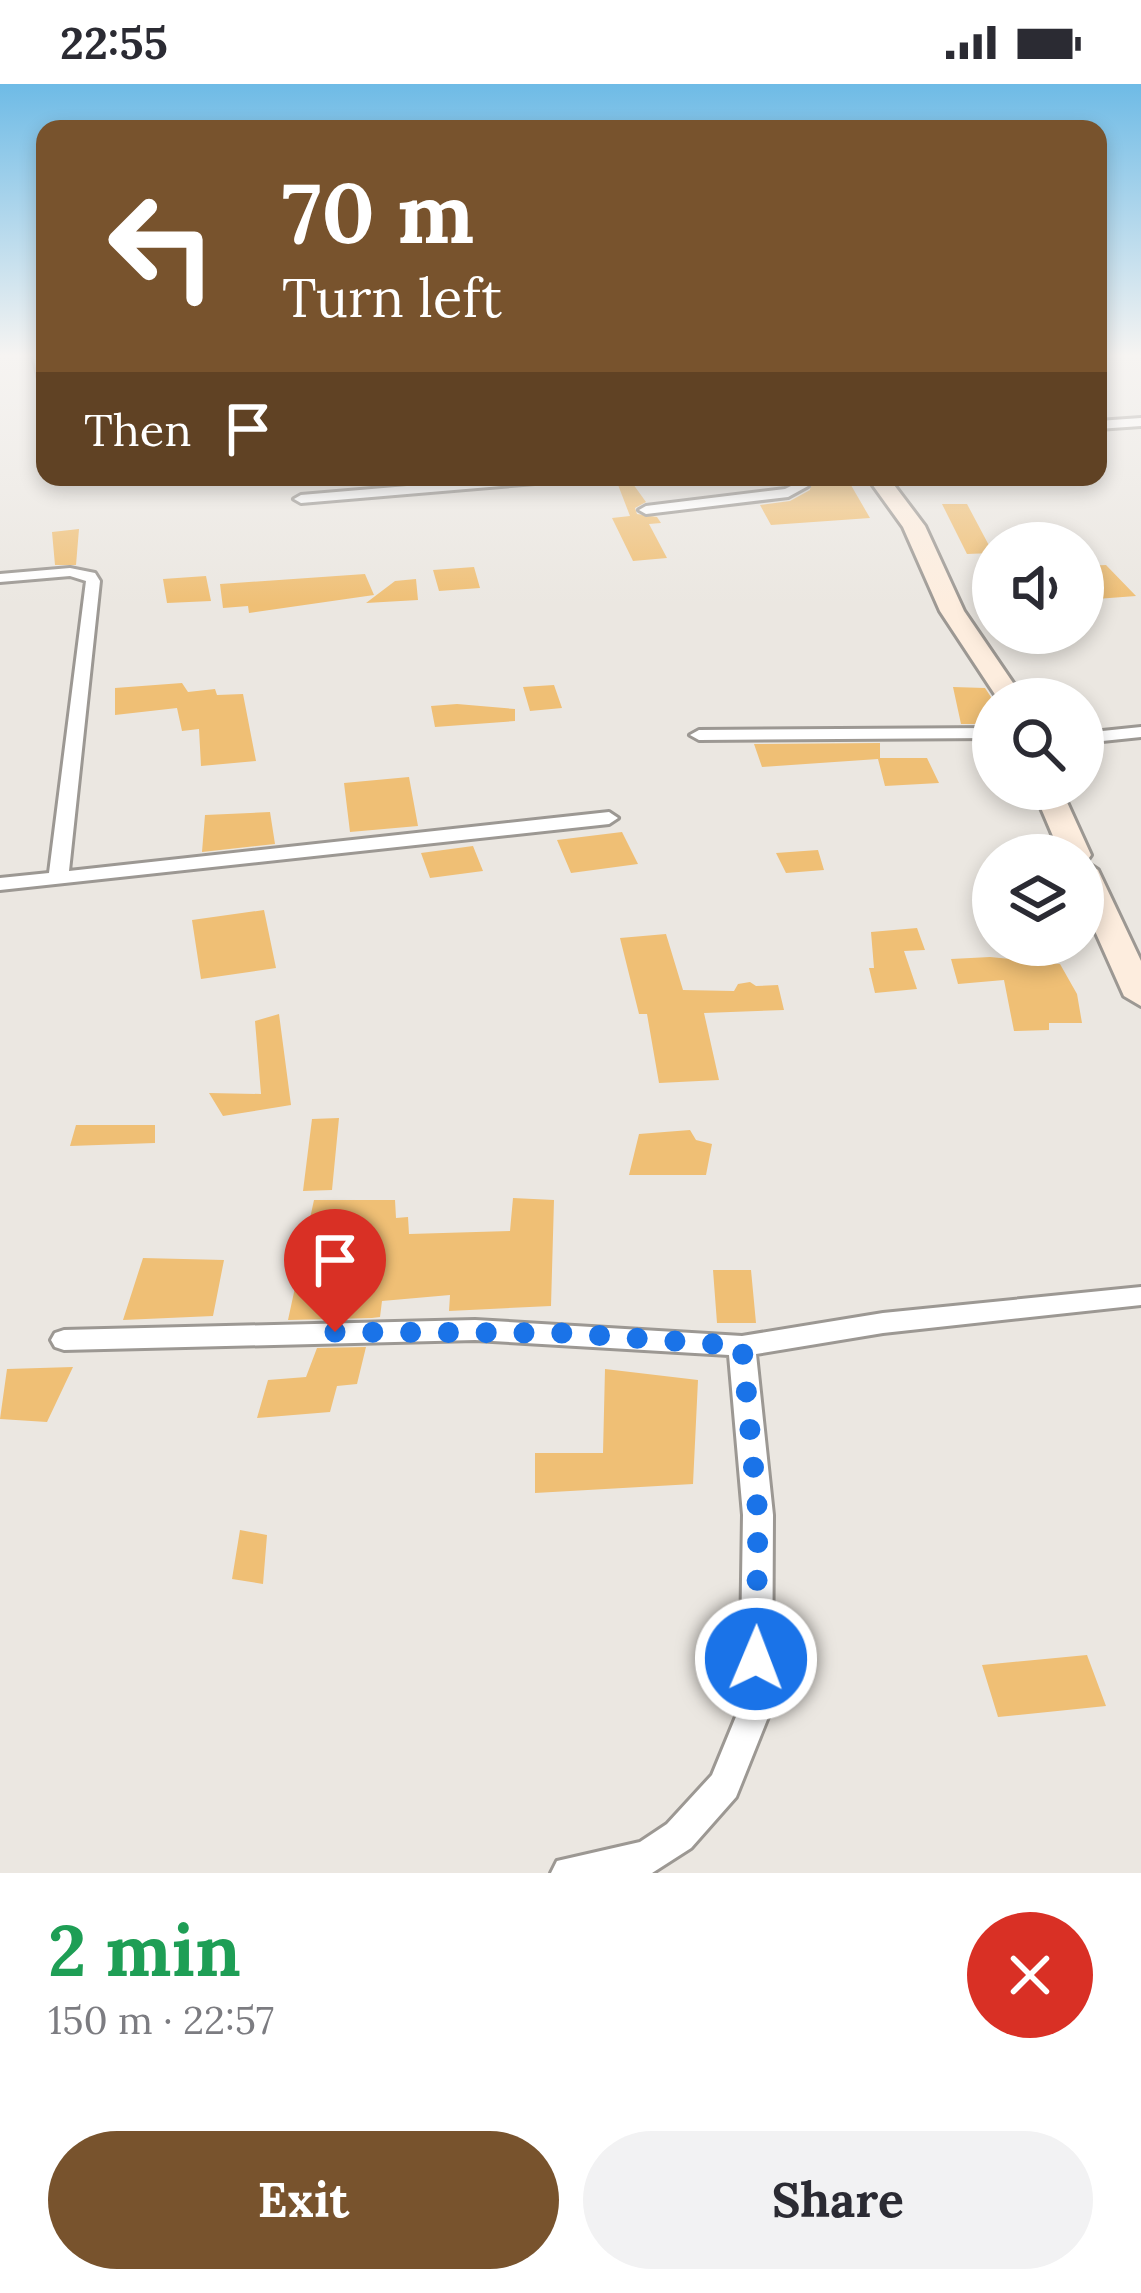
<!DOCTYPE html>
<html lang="en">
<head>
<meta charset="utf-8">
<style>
	body { margin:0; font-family:Lora,serif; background:#f2f2f3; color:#2b2b33; height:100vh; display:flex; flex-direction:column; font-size:45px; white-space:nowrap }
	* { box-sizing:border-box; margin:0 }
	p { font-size:39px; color:#7c7c81 }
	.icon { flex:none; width:66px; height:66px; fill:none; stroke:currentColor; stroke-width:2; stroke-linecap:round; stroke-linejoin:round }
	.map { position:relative; height:1789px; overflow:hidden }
	.side { display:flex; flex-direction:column; background:#fff; flex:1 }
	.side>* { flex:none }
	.guide { position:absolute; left:36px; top:36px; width:1071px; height:366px; border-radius:24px; box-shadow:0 6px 18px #0003; background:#78532d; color:#fff; overflow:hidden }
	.fabs { position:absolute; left:972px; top:438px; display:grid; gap:24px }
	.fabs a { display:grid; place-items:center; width:132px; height:132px; border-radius:50%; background:#fff; box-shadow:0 6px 18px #0003; font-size:60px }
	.pin { position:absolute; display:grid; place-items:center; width:102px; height:102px; color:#fff; margin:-123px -51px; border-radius:50% 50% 50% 0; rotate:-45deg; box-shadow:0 0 12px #0007 }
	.pin .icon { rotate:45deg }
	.me { position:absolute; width:132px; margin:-66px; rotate:1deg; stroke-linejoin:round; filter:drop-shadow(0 0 9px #0008) }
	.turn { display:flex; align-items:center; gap:42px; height:252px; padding:0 48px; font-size:54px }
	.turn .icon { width:156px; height:156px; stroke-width:2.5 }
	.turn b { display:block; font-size:84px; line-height:102px }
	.then { display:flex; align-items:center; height:114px; padding:0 48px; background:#0003; gap:24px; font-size:45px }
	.round { display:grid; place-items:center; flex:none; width:126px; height:126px; border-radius:63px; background:#f2f2f3 }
	.headline { display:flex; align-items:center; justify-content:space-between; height:204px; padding:0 48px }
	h1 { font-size:72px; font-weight:800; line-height:90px; color:#1e9e55 }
	.cta { display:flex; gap:24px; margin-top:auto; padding:24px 48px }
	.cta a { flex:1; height:138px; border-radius:72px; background:#78532d; color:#fff; font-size:48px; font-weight:800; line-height:138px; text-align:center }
	.cta a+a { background:#f2f2f3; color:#2b2b33 }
	.status { display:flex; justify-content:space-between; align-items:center; height:84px; padding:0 60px; background:#fff; direction:ltr }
	.status svg { height:33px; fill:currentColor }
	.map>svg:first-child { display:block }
</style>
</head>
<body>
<div class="status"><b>22:55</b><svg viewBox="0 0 49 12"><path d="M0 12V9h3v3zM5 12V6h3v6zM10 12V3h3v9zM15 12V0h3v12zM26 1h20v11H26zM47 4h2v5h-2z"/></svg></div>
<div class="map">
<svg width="1141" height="1789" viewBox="0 0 1141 1789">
	<rect width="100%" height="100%" fill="#ebe7e1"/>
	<path fill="#efbf75" d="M 615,393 L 628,393 L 646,418 L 635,424 L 637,430 L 657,433 L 661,439 L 649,440 L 667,474 L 633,477 L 612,434 L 630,432 Z
		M 848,396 L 870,434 L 771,441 L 760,421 L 790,417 L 810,406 L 811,399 Z
		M 942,420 L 967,420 L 993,469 L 967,470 Z
		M 79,445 L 76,481 L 55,481 L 52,448 Z
		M 1106,481 L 1136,512 L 1083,516 L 1083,482 Z
		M 474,483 L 480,504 L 439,507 L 433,486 Z
		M 365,490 L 374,511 L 249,529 L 248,522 L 223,524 L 220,500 Z
		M 206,492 L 211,517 L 167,519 L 163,495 Z
		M 416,495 L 418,516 L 366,519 L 395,497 Z
		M 182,599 L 188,608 L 215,605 L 217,611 L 243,610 L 256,677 L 201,682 L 199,645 L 182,647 L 177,624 L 115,631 L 115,604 Z
		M 554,601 L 562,624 L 530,627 L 523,603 Z
		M 953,603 L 985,604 L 993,616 L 993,640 L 961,640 Z
		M 457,620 L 515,625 L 515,637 L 435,643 L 431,622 Z
		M 880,659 L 880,674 L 927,674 L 939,699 L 885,702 L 878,675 L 762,683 L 754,660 Z
		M 409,693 L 418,742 L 350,748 L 344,699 Z
		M 270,728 L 275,760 L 202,768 L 205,731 Z
		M 622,748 L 638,780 L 571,789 L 557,756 Z
		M 473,762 L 483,787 L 430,794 L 421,769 Z
		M 818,766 L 824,786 L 786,789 L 776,769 Z
		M 264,826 L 276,884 L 201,895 L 192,836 Z
		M 917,844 L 925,866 L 904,867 L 917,905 L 875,909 L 869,884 L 874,884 L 871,848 Z
		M 666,850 L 683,906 L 734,907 L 738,900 L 750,898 L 756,902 L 778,901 L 784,926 L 704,929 L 719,996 L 659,999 L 647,930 L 639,930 L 620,854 Z
		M 990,873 L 1060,880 L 1077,910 L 1082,939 L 1049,939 L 1049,946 L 1014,947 L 1004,896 L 958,900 L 951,875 Z
		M 279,930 L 291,1021 L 223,1032 L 209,1009 L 261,1010 L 255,937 Z
		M 339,1034 L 332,1106 L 303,1107 L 312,1035 Z
		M 76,1041 L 155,1041 L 155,1059 L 70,1062 Z
		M 690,1046 L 696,1056 L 712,1060 L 706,1091 L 629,1091 L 639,1050 Z
		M 513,1114 L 554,1116 L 551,1222 L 449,1227 L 450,1211 L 382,1217 L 380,1233 L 372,1234 L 288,1236 L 314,1116 L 395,1116 L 396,1134 L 408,1133 L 409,1150 L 510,1147 Z
		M 143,1174 L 224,1176 L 213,1232 L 123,1236 Z
		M 713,1186 L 751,1186 L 756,1239 L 717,1239 Z
		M 366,1263 L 357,1300 L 337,1302 L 330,1328 L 257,1334 L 268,1296 L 306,1293 L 317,1264 Z
		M 73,1283 L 47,1338 L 0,1335 L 7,1285 Z
		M 605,1285 L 698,1296 L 693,1400 L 535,1409 L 535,1369 L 603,1369 Z
		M 240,1446 L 267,1451 L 263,1500 L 232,1495 Z
		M 1087,1571 L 1106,1622 L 998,1633 L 982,1581 Z"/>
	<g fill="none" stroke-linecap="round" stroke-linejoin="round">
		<g stroke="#9c9893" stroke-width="6">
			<path id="street" d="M 33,272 L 45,272 L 45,298 L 39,295 Z
				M 1141,334 L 1141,342 L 1098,345 L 1098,337 Z
				M 513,393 L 566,393 L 559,397 L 301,419 L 294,415 L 301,411 Z
				M 787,393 L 801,393 L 808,402 L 788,413 L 646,430 L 639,426 L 646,422 L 785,405 L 793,401 Z
				M 70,484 L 95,489 L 100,497 L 69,787 L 609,728 L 618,734 L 609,740 L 0,806 L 0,794 L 49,789 L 86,497 L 70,492 L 0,498 L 0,490 Z
				M 1141,643 L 1141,653 L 1083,659 L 1083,649 Z
				M 993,644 L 993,654 L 699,656 L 690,651 L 699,646 Z
				M 1141,1203 L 1141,1221 L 883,1249 L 756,1270 L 773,1431 L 772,1623 L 736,1713 L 691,1764 L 652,1789 L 551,1789 L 557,1777 L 640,1758 L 667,1740 L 712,1691 L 740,1623 L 743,1431 L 729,1271 L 475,1256 L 64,1266 L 55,1263 L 51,1256 L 55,1249 L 64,1246 L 475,1236 L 742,1252 L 883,1229 Z"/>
		</g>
		<g stroke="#9c9893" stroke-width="6">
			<path id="secondary" d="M 867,393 L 888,393 L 925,442 L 964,527 L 1024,615 L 998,615 L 940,527 L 903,443 Z
				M 1033,705 L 1061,705 L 1091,771 L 1086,778 L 1098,786 L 1141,877 L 1141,922 L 1124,912 L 1083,820 L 1083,771 L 1061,771 Z"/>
		</g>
		<use href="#street" fill="#fff" fill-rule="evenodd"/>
		<use href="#secondary" fill="#fdedde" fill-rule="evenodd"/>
	</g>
	<linearGradient id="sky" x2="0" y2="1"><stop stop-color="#6ebbe6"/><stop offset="0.52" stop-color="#f6f4f2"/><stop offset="1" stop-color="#f6f4f2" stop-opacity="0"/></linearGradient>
	<rect width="1141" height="522" fill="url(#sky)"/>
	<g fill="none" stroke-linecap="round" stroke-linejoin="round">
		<path stroke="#1a73e8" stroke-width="21" stroke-dasharray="0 37.8" d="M 335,1248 L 565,1249 L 742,1262 L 758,1431 L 756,1575"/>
	</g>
</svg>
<div class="fabs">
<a><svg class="icon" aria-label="sound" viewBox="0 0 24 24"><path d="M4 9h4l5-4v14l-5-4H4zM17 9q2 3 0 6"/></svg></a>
<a><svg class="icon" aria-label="search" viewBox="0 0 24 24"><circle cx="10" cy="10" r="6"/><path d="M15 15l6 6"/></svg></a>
<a><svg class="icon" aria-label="layers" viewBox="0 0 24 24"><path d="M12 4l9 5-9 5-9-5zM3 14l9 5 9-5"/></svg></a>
</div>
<div class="pin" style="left:335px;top:1248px;background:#d93025"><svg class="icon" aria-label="arrive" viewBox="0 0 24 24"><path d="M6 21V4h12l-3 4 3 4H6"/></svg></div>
<svg class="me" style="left:756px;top:1575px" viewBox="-20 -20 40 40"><circle r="17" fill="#1a73e8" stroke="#fff" stroke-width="3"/><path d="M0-11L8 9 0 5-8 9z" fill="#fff"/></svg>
<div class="guide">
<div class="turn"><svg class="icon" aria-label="left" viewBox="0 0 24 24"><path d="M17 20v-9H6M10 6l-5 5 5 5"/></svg><div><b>70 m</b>Turn left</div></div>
<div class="then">Then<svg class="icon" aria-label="arrive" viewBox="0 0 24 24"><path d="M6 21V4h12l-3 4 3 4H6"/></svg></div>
</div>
</div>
<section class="side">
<div class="headline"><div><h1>2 min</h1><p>150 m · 22:57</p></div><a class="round" style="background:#d93025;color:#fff"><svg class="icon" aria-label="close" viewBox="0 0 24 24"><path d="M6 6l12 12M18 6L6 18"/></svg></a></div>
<div class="cta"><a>Exit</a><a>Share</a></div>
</section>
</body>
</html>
